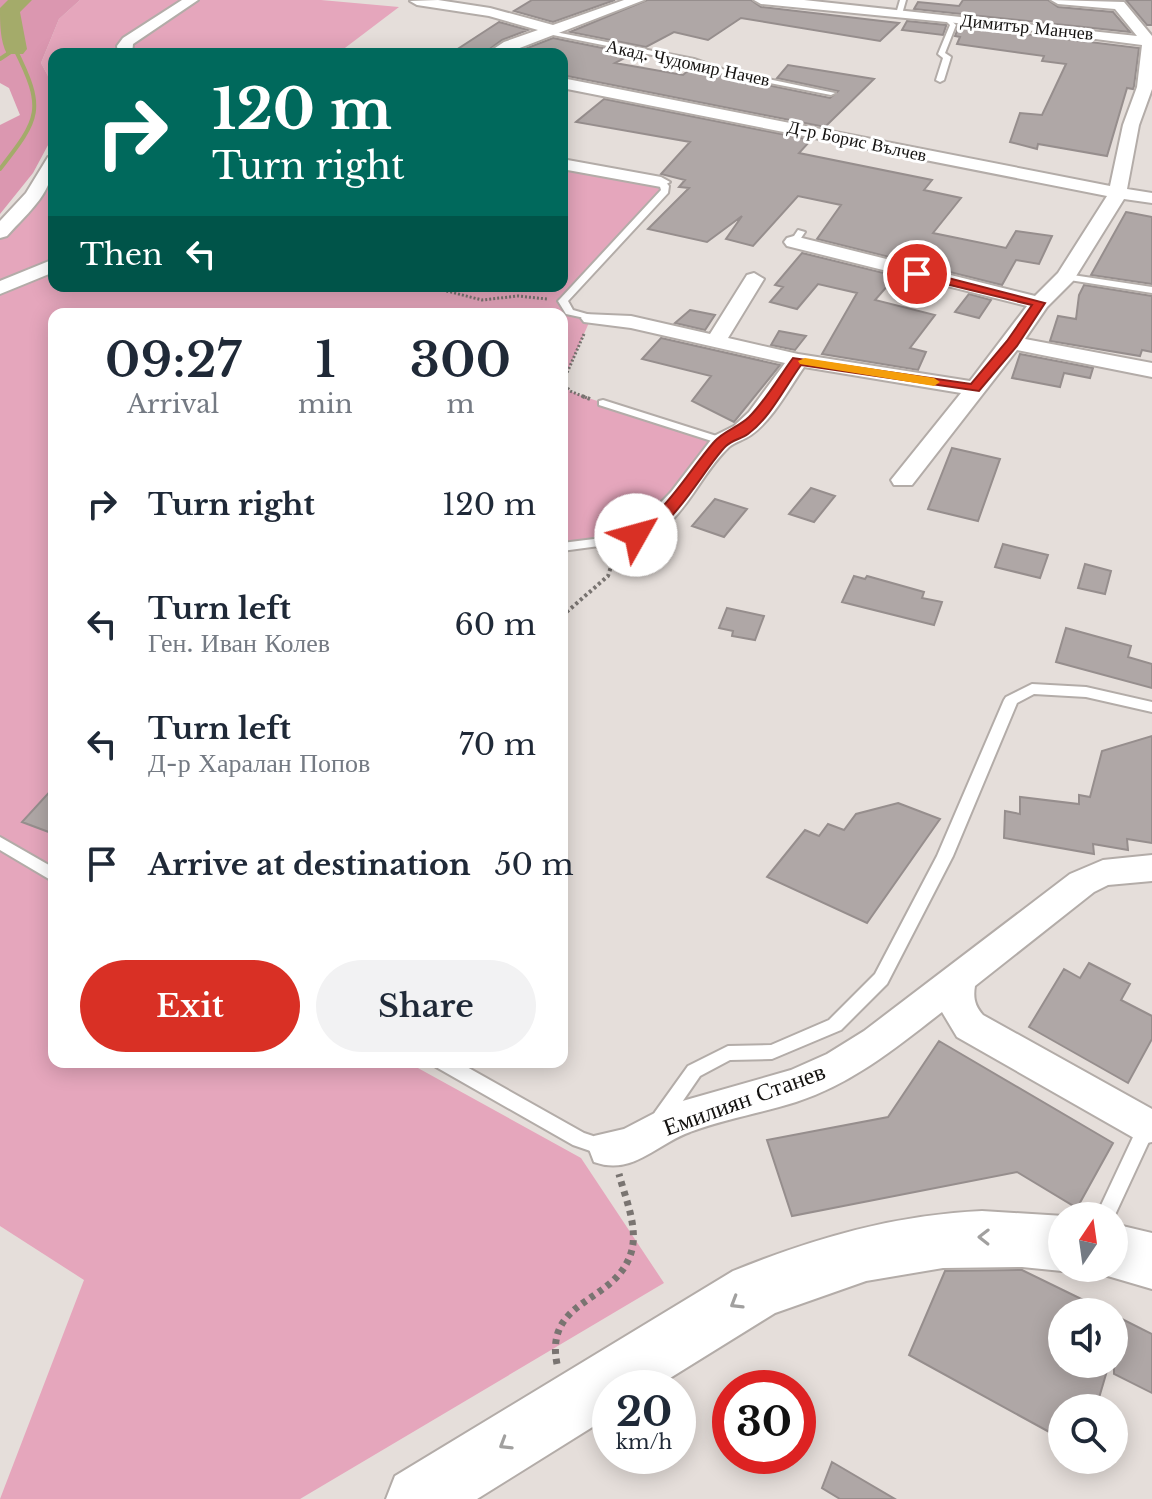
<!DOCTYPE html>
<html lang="en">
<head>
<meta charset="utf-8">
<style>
	body { margin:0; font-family:"Libre Baskerville",serif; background:#f2f2f3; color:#1f2937; height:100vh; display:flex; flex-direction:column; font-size:30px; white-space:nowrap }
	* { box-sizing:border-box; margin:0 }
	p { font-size:26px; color:#747a83 }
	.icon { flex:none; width:44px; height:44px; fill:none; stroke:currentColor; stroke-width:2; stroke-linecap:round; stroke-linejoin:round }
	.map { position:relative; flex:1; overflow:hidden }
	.details { position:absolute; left:48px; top:308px; width:520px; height:760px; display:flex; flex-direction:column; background:#fff; border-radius:16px; box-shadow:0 4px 20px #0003 }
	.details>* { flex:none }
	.guide { position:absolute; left:48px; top:48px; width:520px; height:244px; border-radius:16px; box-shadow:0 4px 20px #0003; background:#00695c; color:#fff; overflow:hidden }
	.needle { width:52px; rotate:13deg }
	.buttons { position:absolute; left:1048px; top:1202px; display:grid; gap:16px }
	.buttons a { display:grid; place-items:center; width:80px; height:80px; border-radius:50%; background:#fff; box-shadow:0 4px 20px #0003; font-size:40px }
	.speed { position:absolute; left:592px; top:1370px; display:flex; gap:16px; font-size:40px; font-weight:700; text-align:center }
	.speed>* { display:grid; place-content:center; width:104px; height:104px; border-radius:50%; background:#fff; box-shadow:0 4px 20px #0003; line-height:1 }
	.speed small { font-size:20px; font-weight:400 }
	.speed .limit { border:12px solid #d22; background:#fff; color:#111 }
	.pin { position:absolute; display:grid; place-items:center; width:68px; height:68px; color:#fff; margin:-34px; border:4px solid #fff; border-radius:50%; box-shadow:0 2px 8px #0007 }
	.me { position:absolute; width:88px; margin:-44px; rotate:52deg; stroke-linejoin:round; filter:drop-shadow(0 0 6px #0008) }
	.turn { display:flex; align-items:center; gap:28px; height:168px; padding:0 32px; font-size:36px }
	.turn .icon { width:104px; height:104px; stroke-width:2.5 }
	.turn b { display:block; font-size:56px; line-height:68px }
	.then { display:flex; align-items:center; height:76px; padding:0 32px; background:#0003; gap:16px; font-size:30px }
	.eta { display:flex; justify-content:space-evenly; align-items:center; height:136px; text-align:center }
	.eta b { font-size:48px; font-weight:600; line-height:56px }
	.cta { display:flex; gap:16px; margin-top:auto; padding:16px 32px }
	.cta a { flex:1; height:92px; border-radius:48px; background:#d93025; color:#fff; font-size:32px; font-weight:600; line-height:92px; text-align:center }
	.cta a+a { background:#f2f2f3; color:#1f2937 }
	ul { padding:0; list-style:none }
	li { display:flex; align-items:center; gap:24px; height:120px; padding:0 32px }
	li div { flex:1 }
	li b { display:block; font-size:30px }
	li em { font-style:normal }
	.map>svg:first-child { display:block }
</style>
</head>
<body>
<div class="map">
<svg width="1152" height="1499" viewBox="0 0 1152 1499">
	<rect width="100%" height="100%" fill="#e5deda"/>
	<path fill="#e5a6bc" d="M 80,0 L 321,0 L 399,7 L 337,54 L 54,54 L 54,87 L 41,63 L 59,19 Z
		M 562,164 L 666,188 L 570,291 L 566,310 L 591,318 L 563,382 L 570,391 L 582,396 L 722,441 L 652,526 L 562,547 L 562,314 L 54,314 L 54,1062 L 407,1062 L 581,1158 L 664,1283 L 300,1499 L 0,1499 L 84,1280 L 0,1226 L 0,239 L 36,198 L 54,170 L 54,286 L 562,286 Z"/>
	<path fill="#db97b0" d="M 0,0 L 80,0 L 59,19 L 41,63 L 54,87 L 54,134 L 33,173 L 0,214 L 0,125 L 20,115 L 9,88 L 0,83 Z"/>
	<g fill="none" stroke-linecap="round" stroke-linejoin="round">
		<path stroke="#a4ab6a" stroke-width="4" d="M 0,59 L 15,49 C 45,109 40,118 0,169"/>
		<path fill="#a4ab6a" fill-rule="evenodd" d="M 8,0 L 32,0 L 20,12 L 27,49 L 23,54 L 7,54 C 0,41 0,23 0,8 Z"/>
	</g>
	<path fill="#afa7a6" stroke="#968e8d" stroke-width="2" d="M 532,0 L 615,0 L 553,22 L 514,11 Z
		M 647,0 L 751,0 L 761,7 L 899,23 L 880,41 L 741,18 L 708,40 L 674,32 L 646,47 L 570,32 Z
		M 963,0 L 1048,0 L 1058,7 L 1113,12 L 1130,32 L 914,9 L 918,2 L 959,6 Z
		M 1126,0 L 1152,0 L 1152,25 L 1147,25 Z
		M 907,21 L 946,25 L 946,26 L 943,35 L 902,30 Z
		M 499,22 L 528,30 L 502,40 L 483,54 L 450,54 Z
		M 959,26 L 1139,48 L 1134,86 L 1133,89 L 1127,88 L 1107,156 L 1038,144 L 1037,149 L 1010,142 L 1020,113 L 1042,115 L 1066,64 L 1042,61 L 1044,56 L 957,44 L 960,37 L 955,36 Z
		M 553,38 L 632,54 L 615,63 L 683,75 L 690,69 L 830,98 L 838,91 L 777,78 L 788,65 L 874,79 L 825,127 L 562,75 L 562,54 L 512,54 Z
		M 604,99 L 811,140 L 799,153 L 932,180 L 924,190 L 961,198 L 933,233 L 1006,248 L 1016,231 L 1052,236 L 1039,264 L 1016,260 L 1002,285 L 817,239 L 841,205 L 798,196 L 753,246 L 726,239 L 742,216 L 707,242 L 648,229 L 689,188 L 679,187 L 685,180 L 661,174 L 690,142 L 576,122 Z
		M 1126,212 L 1152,217 L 1152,284 L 1091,275 Z
		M 802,253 L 896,276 L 875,300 L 935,315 L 910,348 L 926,352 L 918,370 L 822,354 L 857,293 L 818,284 L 797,309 L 770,302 L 783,287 L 775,285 Z
		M 1084,285 L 1152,296 L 1152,352 L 1142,350 L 1140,356 L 1050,341 L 1058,316 L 1076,319 L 1079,295 Z
		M 969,294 L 991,300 L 979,318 L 955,312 Z
		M 690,310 L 715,315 L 705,330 L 675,323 Z
		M 779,331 L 806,336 L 795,350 L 771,345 Z
		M 661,338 L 780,365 L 734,422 L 692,401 L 711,376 L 642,359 Z
		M 1020,354 L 1093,368 L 1090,378 L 1064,373 L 1060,387 L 1012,378 Z
		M 952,448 L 1000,459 L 978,521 L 928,509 Z
		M 811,488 L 835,496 L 814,522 L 789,514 Z
		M 715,499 L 747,509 L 724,537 L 692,526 Z
		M 1003,544 L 1048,555 L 1040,578 L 995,567 Z
		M 1085,564 L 1111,571 L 1105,594 L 1078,588 Z
		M 854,576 L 865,579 L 867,576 L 924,592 L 922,598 L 942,602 L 934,625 L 842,602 Z
		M 727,608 L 764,616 L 755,640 L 732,636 L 733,631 L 719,628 Z
		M 1066,628 L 1131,646 L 1128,657 L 1152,664 L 1152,688 L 1056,662 Z
		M 1152,736 L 1152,843 L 1127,839 L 1128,850 L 1093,844 L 1094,854 L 1004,838 L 1005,811 L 1020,814 L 1020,797 L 1079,804 L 1079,795 L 1090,797 L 1102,751 Z
		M 54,787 L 54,834 L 22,822 Z
		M 898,803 L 940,819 L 867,923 L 767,877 L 805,830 L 819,836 L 828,824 L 844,830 L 856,814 Z
		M 1089,963 L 1130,984 L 1121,1000 L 1152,1016 L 1152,1039 L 1128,1083 L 1029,1027 L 1064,969 L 1080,978 Z
		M 939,1041 L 1113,1143 L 1077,1208 L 1017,1172 L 792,1216 L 767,1140 L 888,1117 Z
		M 1022,1270 L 1108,1312 L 1062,1312 L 1062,1364 L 1109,1364 L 1096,1408 L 1062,1408 L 1062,1439 L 909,1355 L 945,1271 Z
		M 1114,1315 L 1152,1334 L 1152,1393 L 1114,1374 Z
		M 832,1462 L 895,1499 L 840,1499 L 822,1488 Z"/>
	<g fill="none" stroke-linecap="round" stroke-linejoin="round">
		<g stroke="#b3aca8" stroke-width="4">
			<path id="service" d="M 900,0 L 906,0 L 902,14 L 899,16 L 896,14 Z
				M 946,16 L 956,25 L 945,53 L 951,57 L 944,80 L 940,82 L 936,80 L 943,58 L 938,54 L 950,25 L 943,18 Z
				M 545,30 L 694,59 L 725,70 L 835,93 L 831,95 L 723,74 L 692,63 L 543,33 Z
				M 658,180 L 664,180 L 669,186 L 668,193 L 568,301 L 573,310 L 594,316 L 594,320 L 566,314 L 558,301 L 560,299 L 661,190 Z
				M 798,230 L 805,232 L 797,244 L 791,244 L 790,242 Z
				M 1066,274 L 1152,287 L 1152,293 L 1063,279 L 1061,277 Z
				M 603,400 L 726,439 L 727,441 L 722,444 L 718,443 L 599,405 L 599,401 Z
				M 610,537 L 616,541 L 614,544 L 562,551 L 562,543 Z
				M 1032,684 L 1086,687 L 1152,702 L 1152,712 L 1086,697 L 1034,694 L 1017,703 L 953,856 L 887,984 L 841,1030 L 772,1059 L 730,1060 L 700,1076 L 667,1124 L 661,1126 L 655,1124 L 652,1118 L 655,1112 L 688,1066 L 728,1046 L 771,1045 L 829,1020 L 875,974 L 937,856 L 1004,700 L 1006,697 Z
				M 0,837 L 54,868 L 54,882 L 0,850 Z
				M 433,1062 L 458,1062 L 584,1133 L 614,1143 L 617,1149 L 614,1155 L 608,1157 L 573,1145 L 436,1067 Z
				M 1147,1118 L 1152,1120 L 1152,1135 L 1114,1217 L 1096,1216 L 1141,1120 Z"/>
		</g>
		<g stroke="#b3aca8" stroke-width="4">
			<path id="minor" d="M 182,0 L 198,0 L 133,44 L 132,54 L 118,54 L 117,46 L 123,38 Z
				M 438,0 L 490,8 L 553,25 L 624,0 L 644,0 L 504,54 L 486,54 L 504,42 L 538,30 L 489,16 L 417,5 L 410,1 Z
				M 754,0 L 804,0 L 1137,36 L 1115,9 L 1058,4 L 1051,0 L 1124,2 L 1152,36 L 1152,89 L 1139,125 L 1127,189 L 1152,193 L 1152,203 L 1124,199 L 1073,281 L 1047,307 L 1025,339 L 1152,363 L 1152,377 L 1017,350 L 912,485 L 894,485 L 891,480 L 961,393 L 804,367 C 788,390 773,419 751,435 C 744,440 735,442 729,447 C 695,479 682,532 631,544 C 620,546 612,549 601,547 L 597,541 L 601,535 L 628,529 L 643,521 L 671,492 L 714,436 L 734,426 L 749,412 L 785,363 L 631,328 L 584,322 L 581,318 L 584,314 L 631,316 L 710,334 L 747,275 L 754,273 L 764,279 L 728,338 L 798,354 L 970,381 L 1027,306 L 787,246 L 784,242 L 787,238 L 794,236 L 1035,296 L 1058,273 L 1107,196 L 562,88 L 562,78 L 1110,186 L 1123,125 L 1137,87 L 1142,45 L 1018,29 L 761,4 Z
				M 54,156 C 54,193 30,210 7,236 L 0,238 L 0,221 L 26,193 L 48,157 Z
				M 562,159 L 661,177 L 670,182 L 661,187 L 562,169 Z
				M 54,259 L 54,272 L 0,294 L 0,281 Z
				M 1152,855 L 1152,881 L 1108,885 L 1094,892 L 975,986 C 973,998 975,1006 983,1015 L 1152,1109 L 1152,1142 L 1147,1143 L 1134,1138 L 957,1037 L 942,1012 C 897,1047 852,1084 796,1102 C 761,1113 724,1119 690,1132 C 656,1144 633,1176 594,1162 L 589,1149 L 594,1136 L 624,1129 L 672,1104 L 791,1070 L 827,1054 L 864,1031 L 1070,874 L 1103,860 Z"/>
		</g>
		<g stroke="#b3aca8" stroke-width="4">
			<path id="secondary" d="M 982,1211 L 1064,1216 L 1062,1268 L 1069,1268 L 1062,1271 L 1022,1267 L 943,1268 L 866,1281 L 775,1313 L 654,1388 L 610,1388 L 610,1416 L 477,1499 L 386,1499 L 395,1476 L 733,1271 C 815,1238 894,1215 982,1211 Z
				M 1114,1224 L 1152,1233 L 1152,1289 L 1094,1272 L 1092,1268 L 1114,1268 Z"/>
		</g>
		<path stroke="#797471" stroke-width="3" stroke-dasharray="2 2" stroke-linecap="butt" d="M 427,286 L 482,300 L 518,296 L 547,299
			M 584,334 L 563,382 L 570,391 L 587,398"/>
		<path stroke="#797471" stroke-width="4" stroke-dasharray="3 3" stroke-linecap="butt" d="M 582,396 L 590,399
			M 562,616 L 608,576 L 613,560"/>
		<path stroke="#797471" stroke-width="7" stroke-dasharray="5 5" stroke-linecap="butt" d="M 557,1364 C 544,1298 615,1304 631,1253 C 639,1228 625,1198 619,1174"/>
		<use href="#service" fill="#fff" fill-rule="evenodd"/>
		<use href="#minor" fill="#fff" fill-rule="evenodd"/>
		<use href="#secondary" fill="#fff" fill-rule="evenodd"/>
	</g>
	<defs><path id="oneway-chevron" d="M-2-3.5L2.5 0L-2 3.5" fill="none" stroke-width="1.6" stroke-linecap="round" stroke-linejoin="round" transform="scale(2)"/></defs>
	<g stroke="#a1a09f">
		<use href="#oneway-chevron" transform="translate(984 1237) rotate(-179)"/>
		<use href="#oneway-chevron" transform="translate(736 1303) rotate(149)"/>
		<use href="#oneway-chevron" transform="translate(505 1444) rotate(148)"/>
	</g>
	<path fill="#d93025" stroke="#8d1f18" stroke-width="2" d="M 917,270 L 1045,303 L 1017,346 L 979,391 L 801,365 C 785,387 770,418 748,434 C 741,439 732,440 726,446 C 704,467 665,545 631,539 L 631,532 C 667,512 687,473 714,442 C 723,431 739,427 749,417 C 766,400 779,377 793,358 L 971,384 L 1007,341 L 1032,305 L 913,276 L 911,274 Z"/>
	<path fill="#f59e0b" d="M 805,358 L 934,378 L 940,382 L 934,386 L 800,364 L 798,361 Z"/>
	<g text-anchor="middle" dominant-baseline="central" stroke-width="6" stroke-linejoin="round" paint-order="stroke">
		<g font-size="18" fill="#141210" stroke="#fff">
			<text transform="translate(1027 27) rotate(6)">Димитър Манчев</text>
			<text transform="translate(688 63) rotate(12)">Акад. Чудомир Начев</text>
			<text transform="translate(857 141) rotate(12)">Д-р Борис Вълчев</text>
		</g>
		<g font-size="24" fill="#141210" stroke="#fff">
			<text transform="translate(744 1099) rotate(-20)">Емилиян Станев</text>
		</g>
	</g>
</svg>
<div class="buttons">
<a><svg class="needle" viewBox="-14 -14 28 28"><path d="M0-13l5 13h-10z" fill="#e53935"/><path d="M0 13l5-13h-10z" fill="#747a83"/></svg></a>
<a><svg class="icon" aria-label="sound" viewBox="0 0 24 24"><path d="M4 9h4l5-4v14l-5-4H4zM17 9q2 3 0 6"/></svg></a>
<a><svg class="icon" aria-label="search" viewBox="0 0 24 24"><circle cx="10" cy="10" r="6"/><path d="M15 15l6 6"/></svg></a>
</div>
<div class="speed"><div>20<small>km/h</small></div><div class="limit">30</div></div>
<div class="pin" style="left:917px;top:274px;background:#d93025"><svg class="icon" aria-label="arrive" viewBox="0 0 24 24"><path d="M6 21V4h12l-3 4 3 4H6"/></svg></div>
<svg class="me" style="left:636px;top:535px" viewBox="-20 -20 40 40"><circle r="19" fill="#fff"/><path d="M0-13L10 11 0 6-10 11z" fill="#d93025"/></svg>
<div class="guide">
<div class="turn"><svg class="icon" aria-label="right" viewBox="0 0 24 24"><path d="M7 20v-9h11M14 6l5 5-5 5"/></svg><div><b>120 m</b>Turn right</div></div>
<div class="then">Then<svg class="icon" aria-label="left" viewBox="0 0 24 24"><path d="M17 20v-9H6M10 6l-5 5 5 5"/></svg></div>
</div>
<section class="details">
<div class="eta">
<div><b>09:27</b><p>Arrival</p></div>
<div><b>1</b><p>min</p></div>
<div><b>300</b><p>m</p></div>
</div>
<ul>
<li><svg class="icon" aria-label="right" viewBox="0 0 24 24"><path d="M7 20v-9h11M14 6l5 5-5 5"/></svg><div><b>Turn right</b></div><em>120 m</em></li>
<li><svg class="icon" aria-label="left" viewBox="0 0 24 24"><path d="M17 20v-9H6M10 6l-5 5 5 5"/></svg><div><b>Turn left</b><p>Ген. Иван Колев</p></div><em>60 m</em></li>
<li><svg class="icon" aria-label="left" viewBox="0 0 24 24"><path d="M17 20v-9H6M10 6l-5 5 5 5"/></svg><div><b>Turn left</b><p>Д-р Харалан Попов</p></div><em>70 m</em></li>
<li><svg class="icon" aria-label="arrive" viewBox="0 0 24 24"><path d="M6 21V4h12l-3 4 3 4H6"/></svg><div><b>Arrive at destination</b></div><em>50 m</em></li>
</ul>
<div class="cta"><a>Exit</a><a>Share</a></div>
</section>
</div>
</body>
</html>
